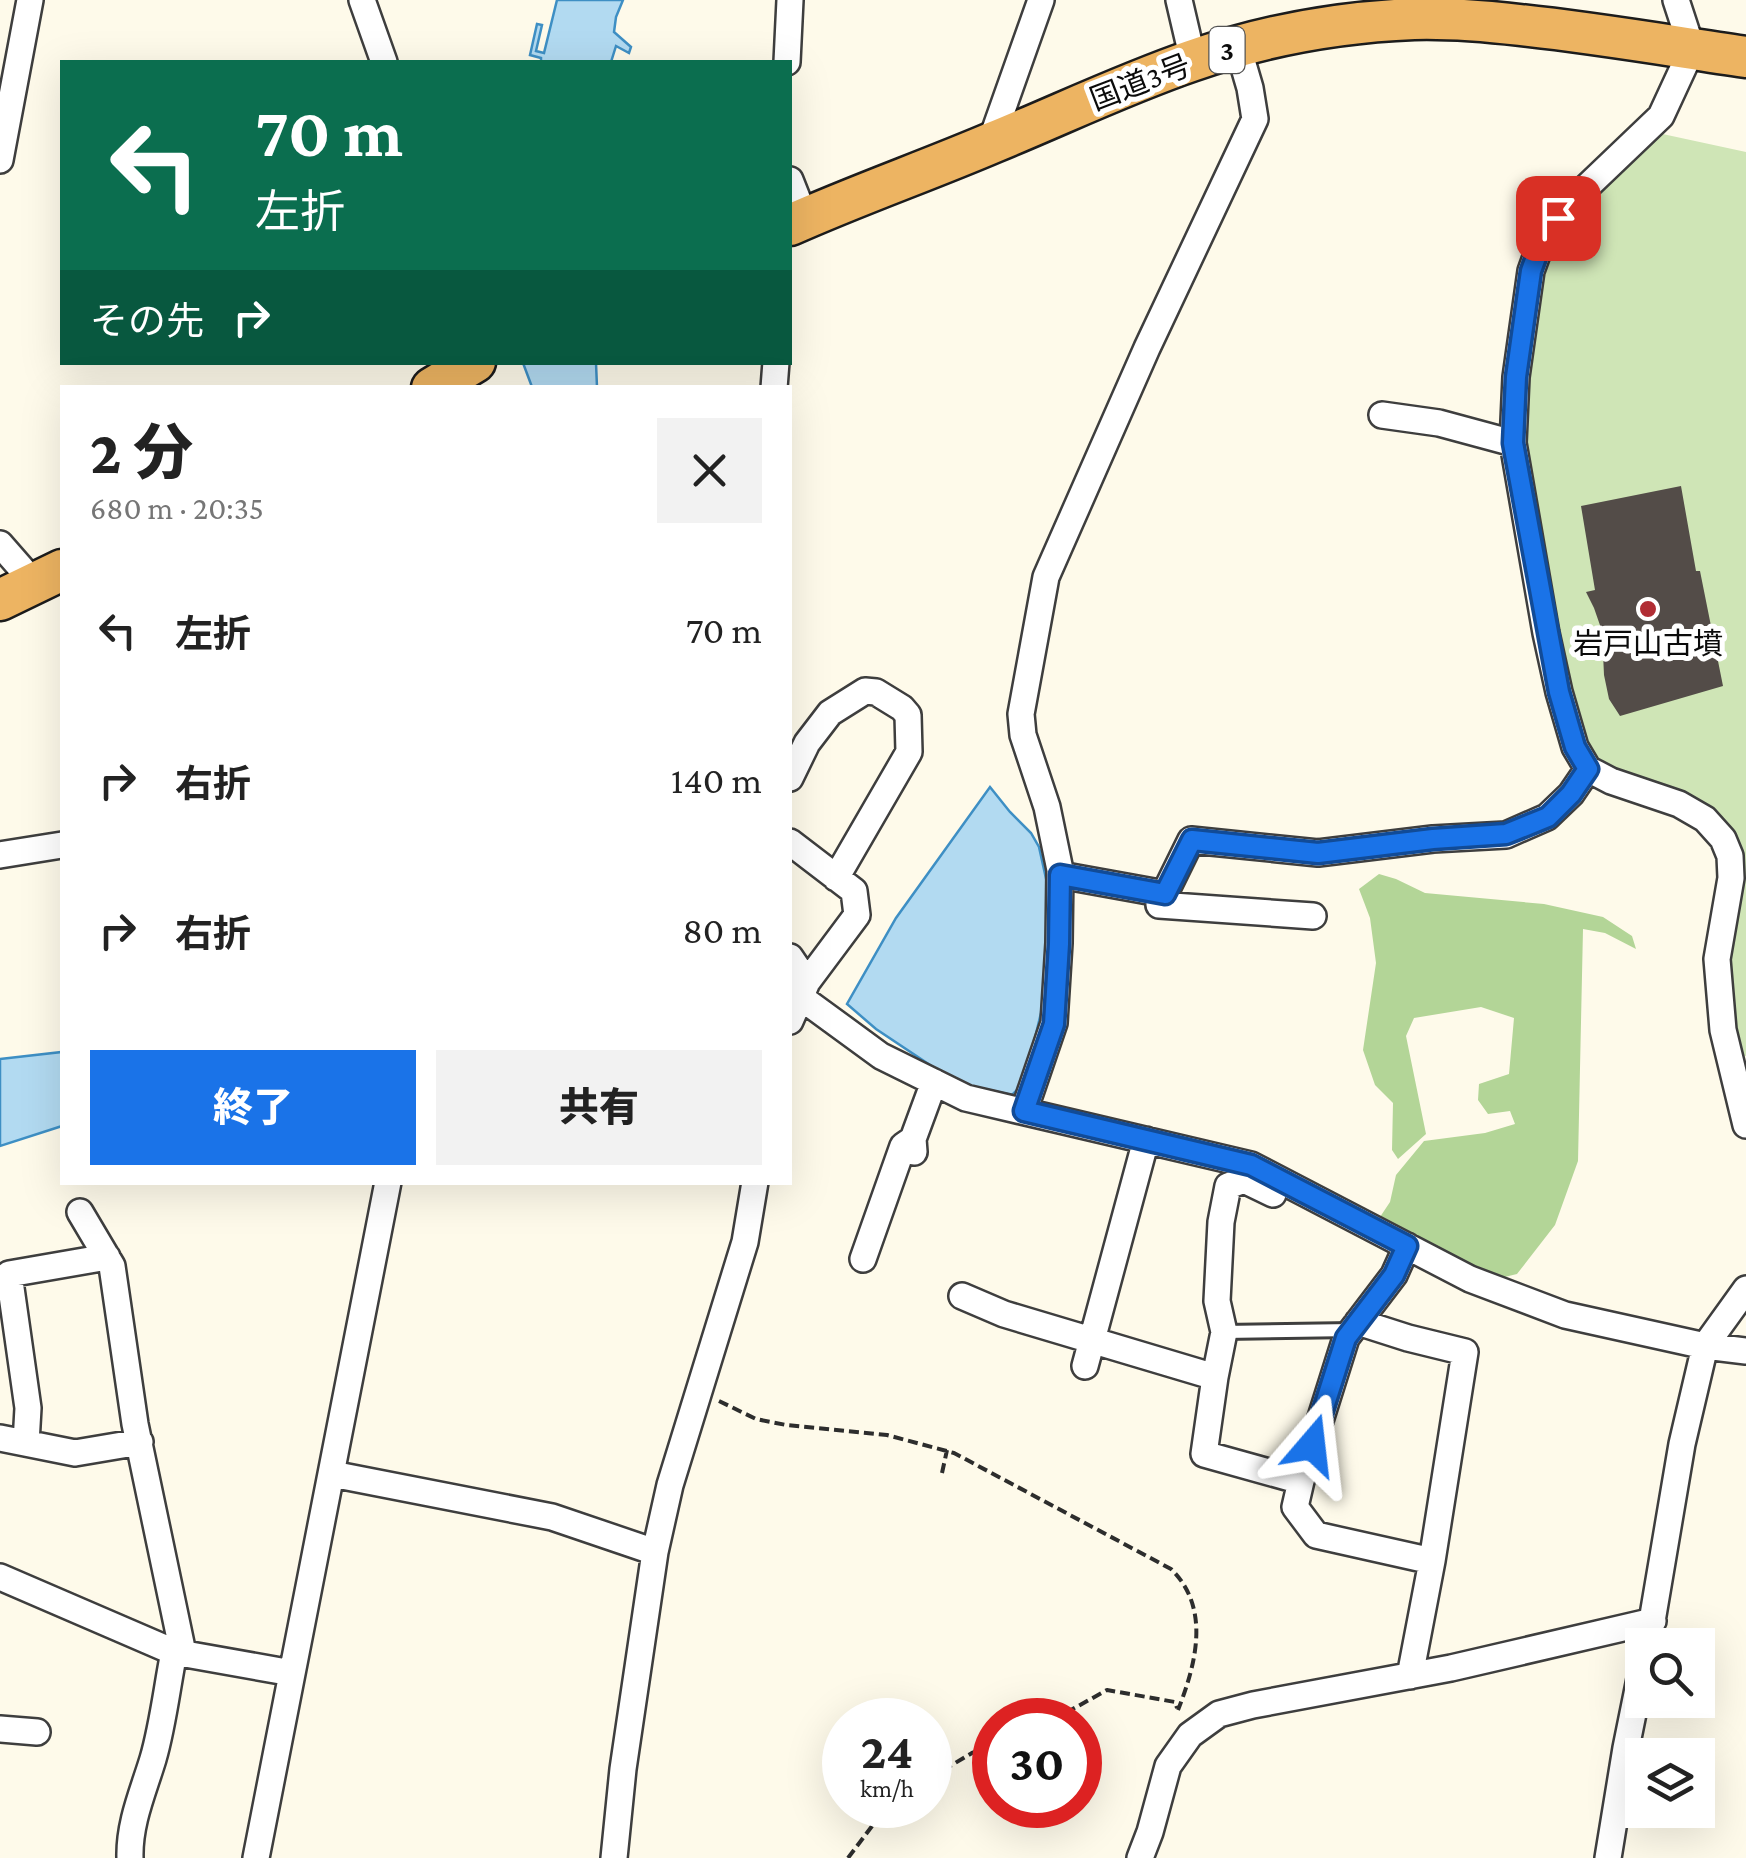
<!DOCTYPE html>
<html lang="ja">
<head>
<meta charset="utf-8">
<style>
	body { margin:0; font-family:"Crimson Pro","Noto Sans JP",serif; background:#f2f2f2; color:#222; height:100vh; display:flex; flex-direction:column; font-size:38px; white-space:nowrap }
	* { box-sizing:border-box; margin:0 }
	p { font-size:32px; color:#767676 }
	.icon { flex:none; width:55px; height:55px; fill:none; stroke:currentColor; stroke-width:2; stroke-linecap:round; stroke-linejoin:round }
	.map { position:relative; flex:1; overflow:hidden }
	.side { position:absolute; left:60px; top:385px; width:732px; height:800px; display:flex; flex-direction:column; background:#fff; border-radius:0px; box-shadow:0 10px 40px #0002 }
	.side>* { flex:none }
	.guide { position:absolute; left:60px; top:60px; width:732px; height:305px; border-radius:0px; box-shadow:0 10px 40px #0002; background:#0b6e4f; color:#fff; overflow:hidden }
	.fabs { position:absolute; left:1625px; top:1628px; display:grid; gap:20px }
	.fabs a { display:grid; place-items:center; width:90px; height:90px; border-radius:0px; background:#fff; box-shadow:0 10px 40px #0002; font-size:50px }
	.speed { position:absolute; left:822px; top:1698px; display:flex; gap:20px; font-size:50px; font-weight:700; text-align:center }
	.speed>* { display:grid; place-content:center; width:130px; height:130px; border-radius:50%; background:#fff; box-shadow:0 10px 40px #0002; line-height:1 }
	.speed small { font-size:25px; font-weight:400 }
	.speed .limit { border:15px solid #d22; background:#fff; color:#111 }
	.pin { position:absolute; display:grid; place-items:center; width:85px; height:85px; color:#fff; margin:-42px; border-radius:20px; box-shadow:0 5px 15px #0006 }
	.me { position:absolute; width:110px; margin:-55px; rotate:17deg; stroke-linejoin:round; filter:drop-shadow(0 0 8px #0008) }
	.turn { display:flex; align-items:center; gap:35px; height:210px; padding:0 30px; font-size:45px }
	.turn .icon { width:130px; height:130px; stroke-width:2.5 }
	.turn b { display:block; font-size:70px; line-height:85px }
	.then { display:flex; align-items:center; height:95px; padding:0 30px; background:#0003; gap:20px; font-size:38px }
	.round { display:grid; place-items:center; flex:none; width:105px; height:105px; border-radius:0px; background:#f2f2f2 }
	.overview { display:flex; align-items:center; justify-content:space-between; height:170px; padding:0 30px }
	h1 { font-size:60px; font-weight:800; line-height:75px }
	.primary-button { display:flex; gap:20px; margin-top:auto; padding:20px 30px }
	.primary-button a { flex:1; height:115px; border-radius:0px; background:#1a73e8; color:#fff; font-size:40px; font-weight:800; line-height:115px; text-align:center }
	.primary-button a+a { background:#f2f2f2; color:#222 }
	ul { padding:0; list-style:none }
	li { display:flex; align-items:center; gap:30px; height:150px; padding:0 30px }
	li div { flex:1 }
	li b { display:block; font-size:38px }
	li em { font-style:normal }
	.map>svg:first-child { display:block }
</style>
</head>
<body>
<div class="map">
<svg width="1746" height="1858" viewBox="0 0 1746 1858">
	<rect width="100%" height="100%" fill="#fefaea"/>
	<path fill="#cfe5b6" d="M 1658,133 L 1746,152 L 1746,1056 L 1740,1055 L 1725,977 L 1737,844 L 1596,763 L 1583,747 L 1560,667 L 1526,444 L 1524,397 L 1544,261 L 1557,236 L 1588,201 Z"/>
	<path fill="#b3d597" d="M 1379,874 L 1396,879 L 1425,893 L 1544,904 L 1603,917 L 1632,936 L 1636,949 L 1605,933 L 1583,929 L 1578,1161 L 1555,1225 L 1517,1274 L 1496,1279 L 1376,1223 L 1390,1202 L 1396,1175 L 1424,1141 L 1485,1133 L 1515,1124 L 1510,1111 L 1488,1114 L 1478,1100 L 1479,1084 L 1509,1074 L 1514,1018 L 1481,1007 L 1414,1018 L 1406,1036 L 1426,1134 L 1398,1159 L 1392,1150 L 1393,1103 L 1375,1085 L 1363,1050 L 1376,963 L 1370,918 L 1359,889 Z"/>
	<path fill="#b2daf1" stroke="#3e8fc4" stroke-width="2.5" d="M 557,0 L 623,0 L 616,17 L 614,32 L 631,47 L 629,53 L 616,46 L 611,62 L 541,62 L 541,58 L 530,55 L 537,24 L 542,25 L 536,51 L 544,53 Z
		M 523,363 L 596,363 L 597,387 L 532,387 Z
		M 990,787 L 1010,812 L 1031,833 L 1039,847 L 1047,883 L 1048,957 L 1041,1013 L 1024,1083 L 1012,1095 L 957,1083 L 876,1029 L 847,1004 L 896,918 Z
		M 62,1052 L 62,1126 L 0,1146 L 0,1059 Z"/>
	<path fill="#534c48" d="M 1681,486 L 1696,571 L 1700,571 L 1723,686 L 1620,716 L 1609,699 L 1604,675 L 1602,631 L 1594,608 L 1586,592 L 1595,590 L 1581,506 Z"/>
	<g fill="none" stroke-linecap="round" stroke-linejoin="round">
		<g stroke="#3e3e3e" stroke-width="18">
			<path id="service" d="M 1224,1332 L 1352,1330"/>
		</g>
		<g stroke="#3e3e3e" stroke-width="30">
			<path id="minor" d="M 362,0 L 384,62
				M 1179,0 L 1193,60
				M 1676,0 L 1692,49 L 1661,116 L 1571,202 L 1544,235 L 1531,271 L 1516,377 L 1513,443 L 1546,633 L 1559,692 L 1575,747 L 1588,769 L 1611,781 L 1679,804 L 1705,819 L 1723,839 L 1730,856 L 1731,878 L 1717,959 L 1723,1030 L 1746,1125
				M 787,62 L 790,0
				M 990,144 L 1041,0
				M 0,160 L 30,0
				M 790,180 L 805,218
				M 774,388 L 776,362
				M 1382,415 L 1439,423 L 1513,443
				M 0,544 L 35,584
				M 790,778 L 807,743 L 830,713 L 865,691 L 876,692 L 902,708 L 908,715 L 909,752 L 836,878
				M 790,842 L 854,891 L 857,915 L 807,982 L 790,1021
				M 0,855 L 62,845
				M 1060,875 L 1165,894
				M 1313,916 L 1159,905 L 1191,840 L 1318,853 L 1433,839 L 1506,835 L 1547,817 L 1571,794 L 1588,769
				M 790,957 L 807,982
				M 790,993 L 799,996 L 881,1056 L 966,1098 L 1251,1165 L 1470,1279 L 1565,1315 L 1705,1346 L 1746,1351
				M 1024,1111 L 1054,1023 L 1059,943 L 1060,870 L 1047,807 L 1023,735 L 1021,714 L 1046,577 L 1147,348 L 1255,119 L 1250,88 L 1238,47
				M 914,1152 L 913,1139 L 934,1082
				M 1273,1194 L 1244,1180 L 1228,1186 L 1221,1222 L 1217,1301 L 1224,1332 L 1215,1377 L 1204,1454 L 1301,1481
				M 80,1212 L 112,1266 L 135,1424 L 183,1653
				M 1407,1246 L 1394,1275 L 1346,1338 L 1301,1481 L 1295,1507 L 1316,1535 L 1432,1561
				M 863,1259 L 903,1146 L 913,1139
				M 962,1296 L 1004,1314 L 1215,1377
				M 1358,1322 L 1408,1338 L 1465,1352 L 1432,1561 L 1410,1676
				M 1085,1366 L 1146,1140
				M 0,1438 L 75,1453 L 140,1442
				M 26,1443 L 28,1408 L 9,1274 L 107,1257
				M 332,1474 L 552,1517 L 655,1552
				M 0,1577 L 174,1652 L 292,1673
				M 1648,1645 L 1682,1444 L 1705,1346 L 1746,1289
				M 0,1729 L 37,1732
				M 130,1858 C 129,1823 143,1792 153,1759 C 163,1725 167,1687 174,1652
				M 256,1858 L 388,1182
				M 614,1858 L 623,1769 L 655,1552 L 670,1485 L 745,1242 L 755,1182
				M 1140,1858 L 1150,1832 L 1168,1766 L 1190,1735 L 1219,1714 L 1253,1705 L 1451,1668 L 1653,1621
				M 1608,1858 L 1626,1748 L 1642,1669"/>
		</g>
		<g stroke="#1c1c1c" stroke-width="45">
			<path id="trunk" d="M 790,225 C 857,195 926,171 994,142 C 1060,115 1124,84 1191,61 C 1262,36 1339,22 1414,19 C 1450,18 1485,21 1520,25 C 1596,33 1671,46 1746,57
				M 432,388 L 475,362
				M 0,600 L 62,570"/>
		</g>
		<path stroke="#2d2d2d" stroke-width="4" stroke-dasharray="10 5" stroke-linecap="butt" d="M 719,1401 L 756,1419 L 786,1425 L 887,1435 L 954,1453 L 1171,1569 C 1211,1608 1196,1664 1178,1710
			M 942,1473 L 947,1450
			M 1053,1720 L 1107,1690 L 1175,1702 L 1177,1708
			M 930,1778 L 972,1753 L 995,1745
			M 848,1858 L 888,1805"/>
		<use href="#service" stroke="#fff" stroke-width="12"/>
		<use href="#minor" stroke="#fff" stroke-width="25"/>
		<use href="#trunk" stroke="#edb462" stroke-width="40"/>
	</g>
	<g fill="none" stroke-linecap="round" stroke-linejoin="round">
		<g stroke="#114b97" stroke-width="25">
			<path id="route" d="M 1312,1445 L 1346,1338 L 1394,1275 L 1407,1246 L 1251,1165 L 1024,1111 L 1054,1024 L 1059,944 L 1060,875 L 1165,894 L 1192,840 L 1318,853 L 1433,839 L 1506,834 L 1548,817 L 1571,794 L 1588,769 L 1575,747 L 1559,692 L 1513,443 L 1516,377 L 1531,271 L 1544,235 L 1558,218"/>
		</g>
		<use href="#route" stroke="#1a73e8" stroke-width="18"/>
	</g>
	<circle fill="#b12d34" stroke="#fff" stroke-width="4" cx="1648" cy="609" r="10"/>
	<g text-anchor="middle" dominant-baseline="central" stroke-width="10" stroke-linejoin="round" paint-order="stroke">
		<rect fill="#fff" stroke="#545454" stroke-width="2.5" x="1209.5" y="27" width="35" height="46" rx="8"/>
		<g font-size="28" font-weight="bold" fill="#0b0b0b">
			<text x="1227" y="50">3</text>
		</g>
		<g font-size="30" fill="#0b0b0b" stroke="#fff">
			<text transform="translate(1140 82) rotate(-21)">国道3号</text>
		</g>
		<g font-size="30" fill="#0b0b0b" stroke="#fff">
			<text x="1648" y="643">岩戸山古墳</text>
		</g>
	</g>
</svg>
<div class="fabs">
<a><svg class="icon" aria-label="search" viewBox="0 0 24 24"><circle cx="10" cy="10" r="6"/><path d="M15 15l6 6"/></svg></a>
<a><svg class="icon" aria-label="layers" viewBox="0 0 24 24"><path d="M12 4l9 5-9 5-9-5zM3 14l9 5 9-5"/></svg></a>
</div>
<div class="speed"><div>24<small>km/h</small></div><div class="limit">30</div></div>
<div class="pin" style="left:1558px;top:218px;background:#d93025"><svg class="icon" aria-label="arrive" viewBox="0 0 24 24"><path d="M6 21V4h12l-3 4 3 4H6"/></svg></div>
<svg class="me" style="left:1312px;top:1445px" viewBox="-20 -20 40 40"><path d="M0-17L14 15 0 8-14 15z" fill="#1a73e8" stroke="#fff" stroke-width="4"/></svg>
<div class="guide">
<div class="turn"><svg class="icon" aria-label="left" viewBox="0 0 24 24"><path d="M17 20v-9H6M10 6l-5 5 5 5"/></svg><div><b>70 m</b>左折</div></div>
<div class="then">その先<svg class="icon" aria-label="right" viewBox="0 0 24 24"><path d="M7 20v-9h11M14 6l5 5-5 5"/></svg></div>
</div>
<section class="side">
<div class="overview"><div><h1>2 分</h1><p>680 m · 20:35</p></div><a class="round"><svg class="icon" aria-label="close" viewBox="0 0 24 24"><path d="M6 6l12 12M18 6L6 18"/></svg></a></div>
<ul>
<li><svg class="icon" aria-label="left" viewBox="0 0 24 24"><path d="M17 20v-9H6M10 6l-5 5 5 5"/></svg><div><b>左折</b></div><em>70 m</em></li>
<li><svg class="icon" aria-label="right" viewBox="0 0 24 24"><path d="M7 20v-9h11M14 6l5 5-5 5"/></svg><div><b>右折</b></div><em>140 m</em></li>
<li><svg class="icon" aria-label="right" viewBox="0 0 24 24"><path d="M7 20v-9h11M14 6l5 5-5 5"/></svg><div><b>右折</b></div><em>80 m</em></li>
</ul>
<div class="primary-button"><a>終了</a><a>共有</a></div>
</section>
</div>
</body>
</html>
